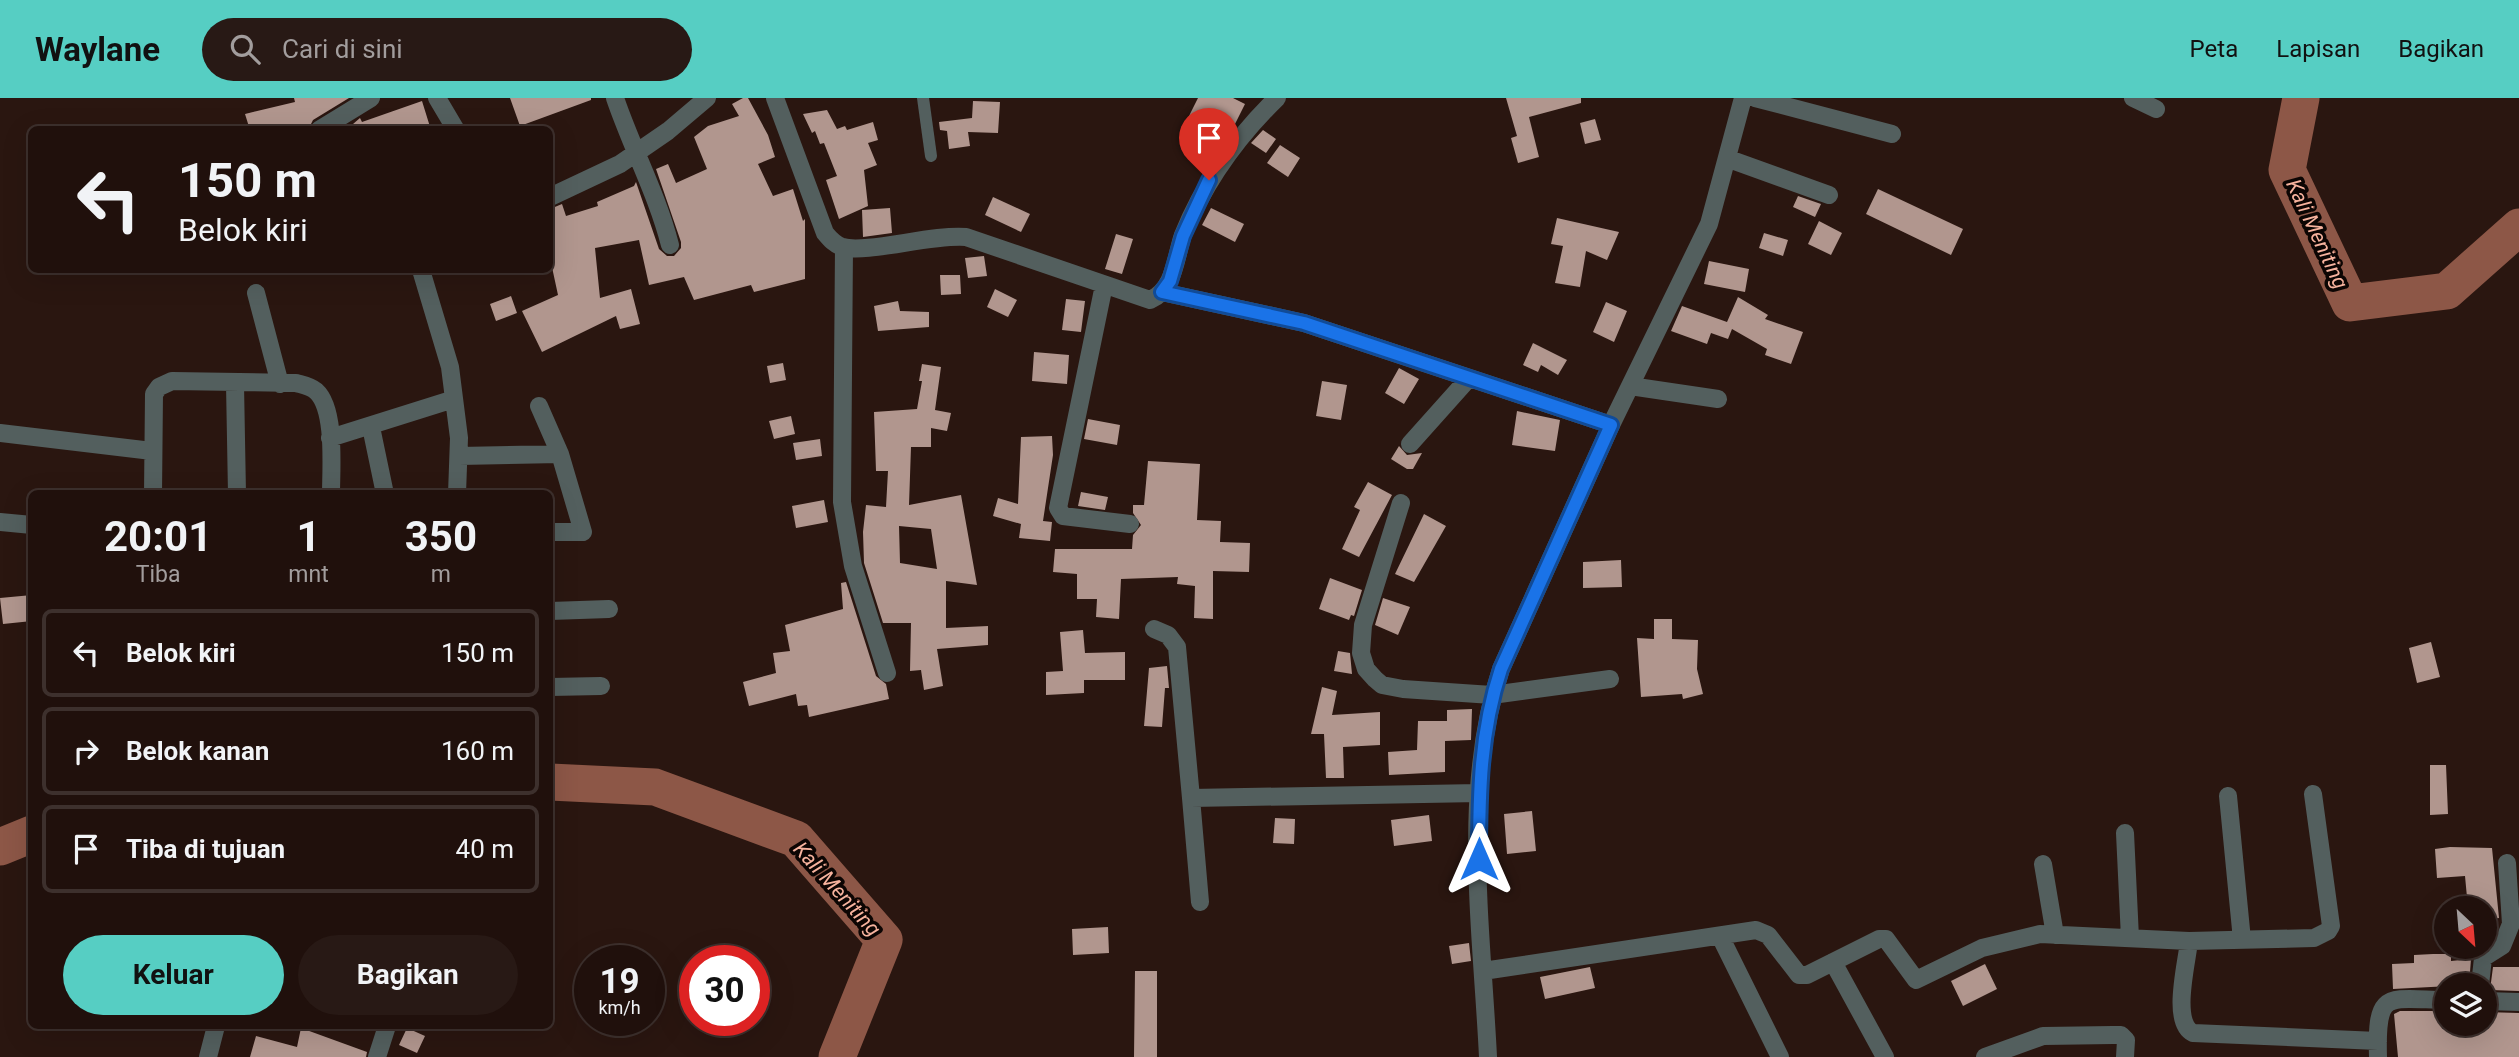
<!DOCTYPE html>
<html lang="id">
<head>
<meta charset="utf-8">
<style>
	body { margin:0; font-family:Roboto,sans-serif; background:#281915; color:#f1f3f6; height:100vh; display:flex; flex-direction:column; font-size:26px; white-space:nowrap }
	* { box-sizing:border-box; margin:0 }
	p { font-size:23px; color:#a29d9d }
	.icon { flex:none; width:38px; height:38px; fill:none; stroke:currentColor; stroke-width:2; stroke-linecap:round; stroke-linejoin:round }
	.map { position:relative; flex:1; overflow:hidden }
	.details { position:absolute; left:28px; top:392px; width:525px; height:539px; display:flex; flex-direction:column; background:#20100c; border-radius:10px; box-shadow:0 7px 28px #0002,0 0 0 2px #3d302d }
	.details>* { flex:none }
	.hud { position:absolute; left:28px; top:28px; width:525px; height:147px; border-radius:10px; box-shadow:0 7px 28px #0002,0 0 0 2px #3d302d; background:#20100c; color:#f1f3f6; overflow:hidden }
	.needle { width:46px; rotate:154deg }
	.buttons { position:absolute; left:2434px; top:798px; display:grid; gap:14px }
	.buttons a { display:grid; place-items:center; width:63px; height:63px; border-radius:50%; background:#20100c; box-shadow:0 7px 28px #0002,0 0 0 2px #3d302d; font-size:35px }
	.speed { position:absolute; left:574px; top:847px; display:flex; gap:14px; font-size:35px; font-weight:700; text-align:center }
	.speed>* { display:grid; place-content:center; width:91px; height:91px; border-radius:50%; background:#20100c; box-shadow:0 7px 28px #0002,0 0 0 2px #3d302d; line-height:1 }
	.speed small { font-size:18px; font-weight:400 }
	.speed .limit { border:10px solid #d22; background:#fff; color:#111 }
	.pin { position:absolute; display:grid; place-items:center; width:60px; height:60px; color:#fff; margin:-72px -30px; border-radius:50% 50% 50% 0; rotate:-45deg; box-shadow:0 0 7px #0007 }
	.pin .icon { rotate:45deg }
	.me { position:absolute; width:77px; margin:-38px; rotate:0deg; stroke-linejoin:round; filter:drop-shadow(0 0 5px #0008) }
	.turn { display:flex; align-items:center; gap:24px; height:147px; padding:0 35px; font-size:32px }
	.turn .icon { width:91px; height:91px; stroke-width:2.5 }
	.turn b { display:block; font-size:49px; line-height:60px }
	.eta { display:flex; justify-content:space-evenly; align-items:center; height:119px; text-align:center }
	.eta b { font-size:42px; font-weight:700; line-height:49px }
	.primary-button { display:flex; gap:14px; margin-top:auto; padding:14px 35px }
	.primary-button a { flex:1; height:80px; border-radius:42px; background:#56cec3; color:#111; font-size:28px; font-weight:700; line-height:80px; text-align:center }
	.primary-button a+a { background:#281915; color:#f1f3f6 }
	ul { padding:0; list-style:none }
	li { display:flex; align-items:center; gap:21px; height:88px; margin:0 14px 10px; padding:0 21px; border:4px solid #3d302d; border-radius:10px }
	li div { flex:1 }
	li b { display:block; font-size:26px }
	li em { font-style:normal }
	header { display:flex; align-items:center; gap:42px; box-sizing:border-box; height:98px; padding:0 35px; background:#56cec3; color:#111 }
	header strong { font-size:33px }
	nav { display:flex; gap:38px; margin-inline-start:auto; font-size:24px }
	.search { width:490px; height:63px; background:#281915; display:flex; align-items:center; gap:18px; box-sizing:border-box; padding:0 24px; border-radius:38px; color:#a29d9d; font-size:26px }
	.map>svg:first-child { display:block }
</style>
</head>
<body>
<header>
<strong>Waylane</strong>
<div class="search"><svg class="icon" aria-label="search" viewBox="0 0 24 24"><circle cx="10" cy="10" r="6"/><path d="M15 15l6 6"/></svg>Cari di sini</div>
<nav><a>Peta</a><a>Lapisan</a><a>Bagikan</a></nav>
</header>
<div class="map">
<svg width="2519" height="959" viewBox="0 0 2519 959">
	<rect width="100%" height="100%" fill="#2a1610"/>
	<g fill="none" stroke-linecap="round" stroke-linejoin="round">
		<path stroke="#8d5747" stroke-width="37" d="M 2301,0 L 2287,72 L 2350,205 L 2447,193 L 2519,129
			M 550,684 L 655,689 L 796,741 L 884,842 L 837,959
			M 0,749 L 32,736"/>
	</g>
	<path fill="#b1968e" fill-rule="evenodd" d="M 294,0 L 349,0 L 313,22 L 308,32 L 250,32 L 245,16 L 295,4 Z
		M 510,0 L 591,0 L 591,2 L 520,28 Z
		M 743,0 L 748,0 L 768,37 L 775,59 L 758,66 L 773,98 L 793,91 L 803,123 L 805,121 L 805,181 L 754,194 L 751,187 L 694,202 L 684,179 L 649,187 L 639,142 L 595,150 L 600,200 L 631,191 L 640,226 L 620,231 L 616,218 L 542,254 L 522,213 L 558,197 L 550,160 L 550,111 L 562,106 L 566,118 L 598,108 L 597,104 L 634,88 L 636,84 L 659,151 L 667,158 L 674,158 L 681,150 L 681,144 L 656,71 L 668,66 L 676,85 L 707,71 L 694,39 L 708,28 L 739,18 L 732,6 Z
		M 1198,0 L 1233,0 L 1245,6 L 1232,32 L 1222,25 L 1214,45 L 1182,32 Z
		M 1506,0 L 1581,0 L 1581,5 L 1529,19 L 1539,59 L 1518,65 L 1511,40 L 1517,38 Z
		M 422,3 L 431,32 L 346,32 L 360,20 L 362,24 Z
		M 973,3 L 1000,4 L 998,35 L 968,34 L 970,48 L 949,51 L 947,33 L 940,32 L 939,24 L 972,20 Z
		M 827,12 L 837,31 L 845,28 L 847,32 L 873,24 L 878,42 L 868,45 L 877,67 L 864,72 L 868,108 L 839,121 L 826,82 L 837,78 L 824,45 L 820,46 L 815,33 L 812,35 L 803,16 Z
		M 1595,21 L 1601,42 L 1585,46 L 1580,25 Z
		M 1263,32 L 1276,41 L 1266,55 L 1251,45 Z
		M 1280,47 L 1300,60 L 1288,79 L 1267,65 Z
		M 1878,91 L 1963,131 L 1951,157 L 1866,116 Z
		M 1798,98 L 1821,106 L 1815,119 L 1793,109 Z
		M 993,99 L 1030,116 L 1021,134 L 985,117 Z
		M 890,110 L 892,135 L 863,139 L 862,112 Z
		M 1211,110 L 1244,126 L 1235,144 L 1202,127 Z
		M 1557,120 L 1619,134 L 1607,162 L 1586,153 L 1580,189 L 1555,185 L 1563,148 L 1551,146 Z
		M 1819,123 L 1842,135 L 1831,157 L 1808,146 Z
		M 1764,135 L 1788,142 L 1783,158 L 1759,150 Z
		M 1116,136 L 1133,141 L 1122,176 L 1105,171 Z
		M 984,158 L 987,178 L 968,180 L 965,160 Z
		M 1709,163 L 1749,171 L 1745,194 L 1704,186 Z
		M 940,177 L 960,177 L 961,196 L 941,197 Z
		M 995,191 L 1017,202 L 1008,219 L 987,209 Z
		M 511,198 L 517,215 L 496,223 L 490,206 Z
		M 1738,199 L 1768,217 L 1765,221 L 1803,234 L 1791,266 L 1765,257 L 1767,251 L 1732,231 L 1728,241 L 1711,235 L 1707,246 L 1671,233 L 1682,208 L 1727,224 Z
		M 1066,201 L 1085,203 L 1081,234 L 1062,232 Z
		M 898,203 L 900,213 L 929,214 L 929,229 L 878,233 L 874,208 Z
		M 1606,204 L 1627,213 L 1614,244 L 1593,234 Z
		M 1533,245 L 1567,262 L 1558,277 L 1541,267 L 1538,274 L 1523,267 Z
		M 1034,254 L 1069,257 L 1067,286 L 1032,283 Z
		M 783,265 L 786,282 L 770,285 L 767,268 Z
		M 922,266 L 941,269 L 935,312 L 951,315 L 947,333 L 931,330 L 931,349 L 911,349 L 909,407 L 961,397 L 977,487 L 946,483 L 946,530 L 988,528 L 988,547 L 937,551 L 943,588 L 924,592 L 921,572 L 910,573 L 911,525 L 883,525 L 864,465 L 863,434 L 866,407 L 886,409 L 888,373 L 876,373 L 874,314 L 917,311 L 922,283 L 919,283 ZM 899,428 L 931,431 L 937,471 L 900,465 Z
		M 1399,270 L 1419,281 L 1404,306 L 1385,295 Z
		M 1322,283 L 1347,287 L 1341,322 L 1316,318 Z
		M 1517,313 L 1560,322 L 1555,353 L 1512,347 Z
		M 791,318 L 795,336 L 774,341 L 769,323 Z
		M 1088,321 L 1120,327 L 1117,347 L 1084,341 Z
		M 1052,338 L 1053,357 L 1043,423 L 1052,424 L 1050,443 L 1019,440 L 1021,426 L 993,418 L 998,400 L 1018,406 L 1021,339 Z
		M 820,341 L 822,358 L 796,362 L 793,345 Z
		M 1399,348 L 1407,357 L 1422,355 L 1413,371 L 1407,371 L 1391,361 Z
		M 1148,363 L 1200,366 L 1197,422 L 1221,423 L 1220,444 L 1250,445 L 1249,474 L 1213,473 L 1213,521 L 1194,520 L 1195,488 L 1177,486 L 1178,479 L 1121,481 L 1119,521 L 1096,519 L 1097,501 L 1077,501 L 1077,476 L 1053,474 L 1055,451 L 1132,451 L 1133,437 L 1141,427 L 1133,415 L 1133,407 L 1144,407 Z
		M 1368,384 L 1392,397 L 1359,459 L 1342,451 L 1360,412 L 1354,409 Z
		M 1081,394 L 1108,399 L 1105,412 L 1078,408 Z
		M 824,402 L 828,424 L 796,430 L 792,408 Z
		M 1424,416 L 1446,428 L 1414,484 L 1395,476 Z
		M 1621,462 L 1622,489 L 1583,490 L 1583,464 Z
		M 1330,480 L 1362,492 L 1354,518 L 1351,517 L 1349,522 L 1319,511 Z
		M 846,484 L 876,578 L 886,586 L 889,601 L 809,619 L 807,607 L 798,608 L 796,596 L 749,608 L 743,584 L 776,575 L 773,555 L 790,553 L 785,527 L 843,511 L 841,485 Z
		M 32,497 L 32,523 L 3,526 L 0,500 Z
		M 1383,500 L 1410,509 L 1398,537 L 1375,527 Z
		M 1654,521 L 1672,521 L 1672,541 L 1698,542 L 1697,571 L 1703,596 L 1683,601 L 1682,596 L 1641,599 L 1637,540 L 1654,541 Z
		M 1083,532 L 1085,555 L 1125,554 L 1125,582 L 1084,582 L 1084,595 L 1046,597 L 1046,574 L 1063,573 L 1060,534 Z
		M 2431,544 L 2440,579 L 2417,585 L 2409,550 Z
		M 1338,553 L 1350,555 L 1352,576 L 1334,573 Z
		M 1167,568 L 1169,590 L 1165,590 L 1162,629 L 1144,628 L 1149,570 Z
		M 1322,589 L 1337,593 L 1332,617 L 1380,614 L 1380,647 L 1343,649 L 1344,680 L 1326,680 L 1324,636 L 1311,636 Z
		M 1472,611 L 1471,642 L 1445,643 L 1445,674 L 1389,677 L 1388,654 L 1417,652 L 1418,623 L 1447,623 L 1447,612 Z
		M 2430,667 L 2446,667 L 2448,716 L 2430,717 Z
		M 1532,713 L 1536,753 L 1507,756 L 1504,716 Z
		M 1429,717 L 1432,743 L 1394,748 L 1391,722 Z
		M 1275,720 L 1295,721 L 1294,746 L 1273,745 Z
		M 2450,749 L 2492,750 L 2499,820 L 2485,822 L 2485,810 L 2468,810 L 2465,778 L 2437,780 L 2435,751 Z
		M 1108,829 L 1109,855 L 1073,857 L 1072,831 Z
		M 1469,845 L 1471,863 L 1452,866 L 1449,848 Z
		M 2433,856 L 2451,856 L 2451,863 L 2471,861 L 2469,887 L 2393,891 L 2392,866 L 2414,865 L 2414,857 Z
		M 1985,866 L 1997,891 L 1963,908 L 1951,883 Z
		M 1590,869 L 1595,890 L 1545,901 L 1540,879 Z
		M 2493,869 L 2519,869 L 2519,893 L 2490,892 Z
		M 1135,873 L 1157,873 L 1157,959 L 1134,959 Z
		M 2400,913 L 2446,913 L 2446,926 L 2485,926 L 2485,914 L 2519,915 L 2519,959 L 2398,959 L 2394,916 Z
		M 301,930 L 367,954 L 366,959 L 250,959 L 256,938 L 297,949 Z
		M 407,930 L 425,938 L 417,955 L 399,947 Z"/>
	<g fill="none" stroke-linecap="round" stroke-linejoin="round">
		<path stroke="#535f5e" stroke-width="12" d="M 923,0 L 931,58"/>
		<path stroke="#535f5e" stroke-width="18" d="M 437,0 L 456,32
			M 615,0 C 632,50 657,96 670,147
			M 775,0 L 825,135 C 830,141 834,146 842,149 C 866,156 932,136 966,139 L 1150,202 C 1175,191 1175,160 1183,137 C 1204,85 1237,39 1277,0
			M 1755,0 L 1892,36
			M 2133,0 L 2156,11
			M 319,32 L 371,0
			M 1729,61 L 1829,97
			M 550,99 L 620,66 L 668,33 L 707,0
			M 844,149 L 842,404 L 853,468 L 887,575
			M 421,172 L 450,269 L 459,340 L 457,396
			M 1104,187 L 1058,410 L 1063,418 L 1130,426
			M 1162,194 L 1304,225 L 1611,327
			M 256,195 L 280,286
			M 235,286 L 237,396
			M 1630,288 L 1718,301
			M 539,308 L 560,356 L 583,434 L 550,434
			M 371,329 L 385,396
			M 0,335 L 152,353
			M 330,340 L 454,301
			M 1410,346 L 1469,280
			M 459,358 L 560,356
			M 153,396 L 154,296 L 159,289 L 172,283 L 296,285 C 303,287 310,288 316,293 C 336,311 331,370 331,396
			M 1401,405 L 1363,527 L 1361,555 L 1366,571 L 1375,581 L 1382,587 L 1403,591 L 1492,597 L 1610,581
			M 0,424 L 32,427
			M 550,513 L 609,511
			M 1154,531 L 1168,537 L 1177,549 L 1191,700
			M 550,589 L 601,588
			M 2228,698 L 2242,842
			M 2125,735 L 2130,840
			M 2043,766 L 2055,837
			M 1200,804 L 1191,700 L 1479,695
			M 1721,840 L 1780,959
			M 2189,843 C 2187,865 2171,924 2193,935 L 2378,943
			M 1833,864 L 1885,959
			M 1483,873 L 1756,832 L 1768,837 L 1799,877 L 1807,877 L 1879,841 L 1886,841 L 1916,882 L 1982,850 L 2040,836 L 2189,843 L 2314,840 L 2328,833 L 2331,828 L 2313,696
			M 2480,887 L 2483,860 L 2502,848 L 2511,826 L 2507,765
			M 2485,903 L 2519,904
			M 208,959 L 216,928
			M 377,959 L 387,928
			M 1488,959 C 1482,834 1461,691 1501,571 L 1611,327 L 1709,126 L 1743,0
			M 1985,959 L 2043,938 L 2113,937 L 2121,937 L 2126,942 L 2125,959
			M 2378,959 C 2376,891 2386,901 2446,902"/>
	</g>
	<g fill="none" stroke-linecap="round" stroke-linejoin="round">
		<g stroke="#114b97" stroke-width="18">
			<path id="route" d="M 1209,82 L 1183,138 L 1170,183 L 1162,194 L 1304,225 L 1611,327 L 1501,571 C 1480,634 1479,696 1479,761"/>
		</g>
		<use href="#route" stroke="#1a73e8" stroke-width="12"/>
	</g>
	<g text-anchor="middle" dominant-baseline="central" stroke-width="7" stroke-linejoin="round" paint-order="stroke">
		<g font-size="21" font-style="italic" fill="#f7b39e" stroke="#0c0503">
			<text transform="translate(2317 136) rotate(65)">Kali Meniting</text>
			<text transform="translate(837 791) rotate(48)">Kali Meniting</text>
		</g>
	</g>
</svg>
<div class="buttons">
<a><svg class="needle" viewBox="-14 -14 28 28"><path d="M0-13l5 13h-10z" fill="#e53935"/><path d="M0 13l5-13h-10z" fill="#a29d9d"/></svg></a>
<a><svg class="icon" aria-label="layers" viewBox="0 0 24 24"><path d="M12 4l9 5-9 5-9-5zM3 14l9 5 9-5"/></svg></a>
</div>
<div class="speed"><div>19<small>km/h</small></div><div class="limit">30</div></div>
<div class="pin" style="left:1209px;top:82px;background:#d93025"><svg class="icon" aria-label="arrive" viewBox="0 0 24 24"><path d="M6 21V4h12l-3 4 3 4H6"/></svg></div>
<svg class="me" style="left:1479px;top:761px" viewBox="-20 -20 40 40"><path d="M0-17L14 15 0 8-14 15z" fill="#1a73e8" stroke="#fff" stroke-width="4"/></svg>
<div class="hud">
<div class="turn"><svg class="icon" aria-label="left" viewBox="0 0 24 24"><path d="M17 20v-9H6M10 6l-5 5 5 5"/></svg><div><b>150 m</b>Belok kiri</div></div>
</div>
<section class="details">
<div class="eta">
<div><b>20:01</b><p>Tiba</p></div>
<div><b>1</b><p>mnt</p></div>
<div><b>350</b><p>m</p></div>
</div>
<ul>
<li><svg class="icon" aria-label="left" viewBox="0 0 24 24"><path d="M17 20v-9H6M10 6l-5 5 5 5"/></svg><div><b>Belok kiri</b></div><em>150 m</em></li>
<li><svg class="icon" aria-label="right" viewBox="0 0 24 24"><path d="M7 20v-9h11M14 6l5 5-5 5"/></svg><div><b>Belok kanan</b></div><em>160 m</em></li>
<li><svg class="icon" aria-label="arrive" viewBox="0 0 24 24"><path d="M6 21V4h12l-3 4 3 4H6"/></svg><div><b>Tiba di tujuan</b></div><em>40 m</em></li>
</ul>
<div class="primary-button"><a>Keluar</a><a>Bagikan</a></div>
</section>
</div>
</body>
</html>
